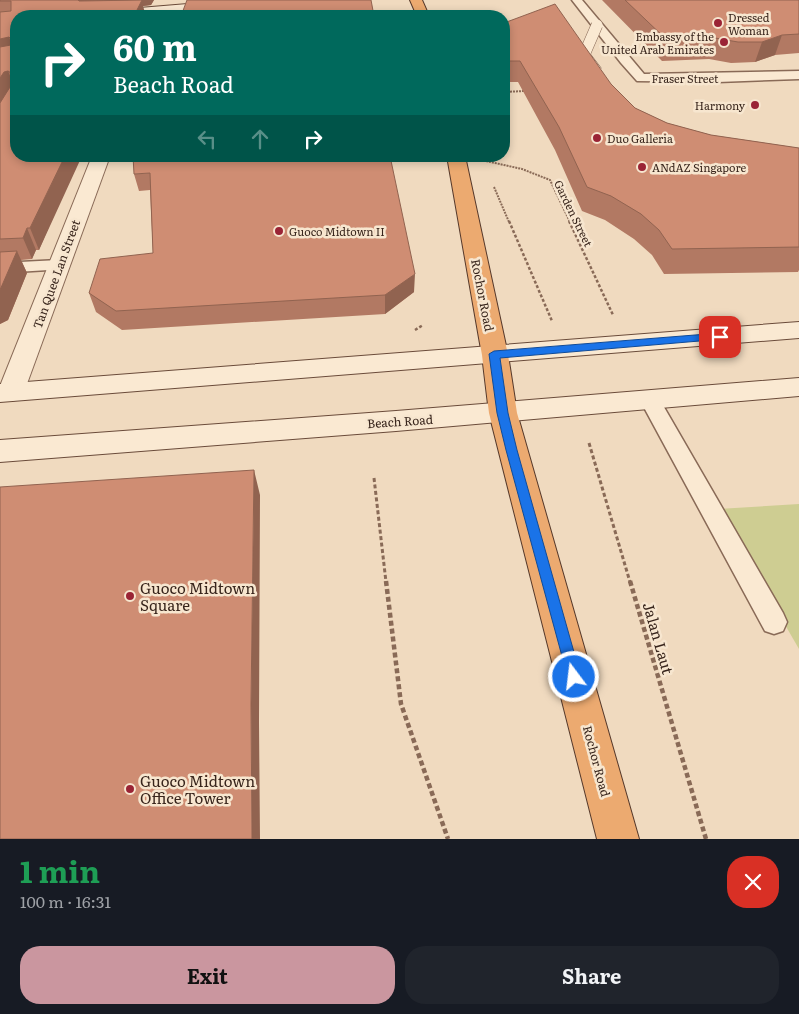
<!DOCTYPE html>
<html lang="en">
<head>
<meta charset="utf-8">
<style>
	body { margin:0; font-family:Literata,serif; background:#20242c; color:#f1f3f6; height:100vh; display:flex; flex-direction:column; font-size:19px; white-space:nowrap }
	* { box-sizing:border-box; margin:0 }
	p { font-size:16px; color:#9ea1a6 }
	.icon { flex:none; width:28px; height:28px; fill:none; stroke:currentColor; stroke-width:2; stroke-linecap:round; stroke-linejoin:round }
	.map { position:relative; height:839px; overflow:hidden }
	.drawer { display:flex; flex-direction:column; background:#171b24; flex:1 }
	.drawer>* { flex:none }
	.guide { position:absolute; left:10px; top:10px; width:500px; height:152px; border-radius:20px; box-shadow:0 2px 8px #0003; background:#00695c; color:#fff; overflow:hidden }
	.pin { position:absolute; display:grid; place-items:center; width:42px; height:42px; color:#fff; margin:-21px; border-radius:10px; box-shadow:0 2px 8px #0006 }
	.me { position:absolute; width:55px; margin:-28px; rotate:345deg; stroke-linejoin:round; filter:drop-shadow(0 0 4px #0008) }
	.turn { display:flex; align-items:center; gap:18px; height:105px; padding:0 20px; font-size:22px }
	.turn .icon { width:65px; height:65px; stroke-width:2.5 }
	.turn b { display:block; font-size:35px; line-height:42px }
	.lanes { display:flex; align-items:center; height:48px; padding:0 20px; background:#0003; justify-content:center; gap:25px; direction:ltr }
	.lanes .off { opacity:.35 }
	.round { display:grid; place-items:center; flex:none; width:52px; height:52px; border-radius:20px; background:#20242c }
	.overview { display:flex; align-items:center; justify-content:space-between; height:85px; padding:0 20px }
	h1 { font-size:30px; font-weight:700; line-height:38px; color:#1e9e55 }
	.primary-button { display:flex; gap:10px; margin-top:auto; padding:10px 20px }
	.primary-button a { flex:1; height:58px; border-radius:20px; background:#ca969f; color:#111; font-size:20px; font-weight:700; line-height:58px; text-align:center }
	.primary-button a+a { background:#20242c; color:#f1f3f6 }
	.map>svg:first-child { display:block }
</style>
</head>
<body>
<div class="map">
<svg width="799" height="839" viewBox="0 0 799 839">
	<rect width="100%" height="100%" fill="#f0dabf"/>
	<path fill="#cecd92" d="M 799,504 L 799,649 L 718,509 Z"/>
	<g fill="none" stroke-linecap="round" stroke-linejoin="round">
		<g stroke="#896a57" stroke-width="3">
			<path id="service" d="M 572,0 L 582,0 L 644,74 L 799,71 L 799,79 L 718,82 L 637,81 L 621,63 Z
				M 59,260 L 65,261 L 68,265 L 65,269 L 0,273 L 0,263 Z
				M 650,393 L 657,395 L 783,613 L 787,622 L 783,631 L 774,634 L 765,631 L 640,400 L 643,395 Z"/>
		</g>
		<g stroke="#896a57" stroke-width="2">
			<path id="minor" d="M 92,156 L 110,156 L 24,392 L 20,399 L 11,401 L 2,399 L 0,386 Z"/>
		</g>
		<g stroke="#6a4b3a" stroke-width="2">
			<path id="secondary" d="M 236,0 L 287,0 L 281,4 L 134,16 L 84,16 L 91,12 Z
				M 799,322 L 799,338 L 0,402 L 0,384 Z
				M 799,378 L 799,396 L 396,431 L 0,462 L 0,440 L 396,411 Z"/>
		</g>
		<g stroke="#56392b" stroke-width="2">
			<path id="trunk" d="M 410,0 L 422,0 L 429,16 L 417,16 Z
				M 447,156 L 465,156 L 508,355 L 517,413 L 639,839 L 597,839 L 489,413 L 482,355 Z"/>
		</g>
		<path stroke="#896a57" stroke-width="2" stroke-dasharray="2 1" stroke-linecap="butt" d="M 504,92 L 524,91
			M 486,161 L 522,169 L 550,180 L 570,222
			M 494,187 L 509,222"/>
		<path stroke="#896a57" stroke-width="2.5" stroke-dasharray="3 2" stroke-linecap="butt" d="M 509,221 L 552,321
			M 569,221 L 613,315
			M 415,330 L 423,325"/>
		<path stroke="#896a57" stroke-width="3" stroke-dasharray="4 2.5" stroke-linecap="butt" d="M 589,443 L 630,582
			M 374,478 L 386,582"/>
		<path stroke="#896a57" stroke-width="4.5" stroke-dasharray="5 3" stroke-linecap="butt" d="M 386,581 L 401,704 L 448,839
			M 630,581 L 706,839"/>
		<use href="#service" fill="#fae9d2" fill-rule="evenodd"/>
		<use href="#minor" fill="#fae9d2" fill-rule="evenodd"/>
		<use href="#secondary" fill="#fae9d2" fill-rule="evenodd"/>
		<use href="#trunk" fill="#ecaa70" fill-rule="evenodd"/>
		<g stroke="#896a57" stroke-width="12" stroke-linecap="butt">
			<path id="service-bridge" d="M 597,25 L 584,55 L 597,72"/>
		</g>
		<use href="#service-bridge" stroke="#fae9d2" stroke-width="11"/>
	</g>
	<path fill="#b27963" d="M 0,0 L 154,0 L 151,5 L 143,6 L 39,250 L 36,250 L 32,259 L 21,260 L 27,273 L 8,320 L 0,324 Z
		M 602,0 L 799,0 L 799,53 L 775,55 L 755,62 L 731,63 L 709,59 L 662,61 Z
		M 504,23 L 611,84 L 635,108 L 667,123 L 711,135 L 799,148 L 799,270 L 798,272 L 664,274 L 652,255 L 634,239 L 605,220 L 582,211 L 555,150 L 518,82 L 504,82 Z
		M 390,156 L 414,292 L 385,314 L 122,330 L 96,312 L 89,293 L 153,253 L 150,190 L 139,191 L 134,174 Z"/>
	<path fill="#916350" d="M 78,0 L 154,0 L 151,5 L 143,6 L 146,16 L 134,16 L 91,10 Z
		M 782,35 L 775,55 L 755,62 L 762,42 Z
		M 9,37 L 16,55 L 0,58 L 0,39 Z
		M 8,71 L 16,90 L 0,108 L 0,78 L 4,72 Z
		M 65,156 L 82,156 L 39,250 L 30,228 Z
		M 27,228 L 36,250 L 32,259 L 23,238 Z
		M 17,251 L 27,273 L 8,320 L 0,324 L 0,290 Z
		M 415,274 L 414,292 L 385,314 L 385,295 Z
		M 254,470 L 260,495 L 259,723 L 260,839 L 252,839 L 251,704 Z"/>
	<path fill="#cf8d73" stroke="#916350" d="M 0,0 L 78,0 L 79,1 L 142,0 L 134,16 L 16,16 L 16,156 L 65,156 L 30,228 L 27,228 L 23,238 L 0,239 L 0,103 L 10,87 L 11,73 L 8,71 L 4,72 L 0,78 L 0,47 L 11,45 L 11,39 L 9,37 L 0,39 L 0,12 L 11,11 L 11,1 L 0,1 Z
		M 187,0 L 371,0 L 374,16 L 181,16 Z
		M 625,0 L 799,0 L 799,34 L 782,35 L 762,42 L 738,42 L 715,38 L 668,41 Z
		M 555,4 L 611,84 L 635,108 L 667,123 L 711,135 L 799,148 L 799,247 L 672,249 L 659,230 L 641,214 L 611,196 L 587,187 L 559,127 L 520,61 L 504,61 L 504,23 Z
		M 133,156 L 390,156 L 415,274 L 385,295 L 116,311 L 89,293 L 100,259 L 153,253 L 150,173 L 134,174 Z
		M 17,251 L 0,290 L 0,252 Z
		M 254,470 L 251,704 L 252,839 L 0,839 L 0,487 Z"/>
	<path fill="#1a73e8" stroke="#114b97" d="M 720,333 L 725,337 L 723,339 L 500,358 L 508,413 L 517,450 L 581,677 L 579,682 L 574,684 L 569,682 L 506,450 L 497,413 L 489,354 L 494,351 Z"/>
	<g fill="#9a2435" stroke="#f7e6cf" stroke-width="2">
		<circle cx="718" cy="23" r="5"/>
		<circle cx="724" cy="42" r="5"/>
		<circle cx="755" cy="105" r="5"/>
		<circle cx="597" cy="138" r="5"/>
		<circle cx="642" cy="167" r="5"/>
		<circle cx="279" cy="231" r="5"/>
		<circle cx="130" cy="596" r="5"/>
		<circle cx="130" cy="789" r="5"/>
	</g>
	<g text-anchor="middle" dominant-baseline="central" stroke-width="5" stroke-linejoin="round" paint-order="stroke">
		<g font-size="11" fill="#38251c" stroke="#f7e6cf" text-anchor="start">
			<text x="728" y="17">Dressed<tspan x="728" dy="13">Woman</tspan></text>
			<text x="714" y="36" text-anchor="end">Embassy of the<tspan x="714" dy="13">United Arab Emirates</tspan></text>
			<text x="745" y="105" text-anchor="end">Harmony</text>
			<text x="607" y="138">Duo Galleria</text>
			<text x="652" y="167">ANdAZ Singapore</text>
			<text x="289" y="231">Guoco Midtown II</text>
		</g>
		<g font-size="11" fill="#38251c" stroke="#f7e6cf">
			<text x="685" y="78">Fraser Street</text>
			<text transform="translate(574 213) rotate(64)">Garden Street</text>
		</g>
		<g font-size="12" fill="#38251c" stroke="#f7e6cf">
			<text transform="translate(56 274) rotate(-70)">Tan Quee Lan Street</text>
			<text transform="translate(483 295) rotate(79)">Rochor Road</text>
			<text transform="translate(400 421) rotate(-4)">Beach Road</text>
			<text transform="translate(597 761) rotate(75)">Rochor Road</text>
		</g>
		<g font-size="15" fill="#38251c" stroke="#f7e6cf" text-anchor="start">
			<text x="140" y="587">Guoco Midtown<tspan x="140" dy="17">Square</tspan></text>
			<text x="140" y="780">Guoco Midtown<tspan x="140" dy="17">Office Tower</tspan></text>
		</g>
		<g font-size="15" fill="#38251c" stroke="#f7e6cf">
			<text transform="translate(659 638) rotate(74)">Jalan Laut</text>
		</g>
	</g>
</svg>
<div class="pin" style="left:720px;top:337px;background:#d93025"><svg class="icon" aria-label="arrive" viewBox="0 0 24 24"><path d="M6 21V4h12l-3 4 3 4H6"/></svg></div>
<svg class="me" style="left:574px;top:677px" viewBox="-20 -20 40 40"><circle r="17" fill="#1a73e8" stroke="#fff" stroke-width="3"/><path d="M0-11L8 9 0 5-8 9z" fill="#fff"/></svg>
<div class="guide">
<div class="turn"><svg class="icon" aria-label="right" viewBox="0 0 24 24"><path d="M7 20v-9h11M14 6l5 5-5 5"/></svg><div><b>60 m</b>Beach Road</div></div>
<div class="lanes"><svg class="icon off" aria-label="left" viewBox="0 0 24 24"><path d="M17 20v-9H6M10 6l-5 5 5 5"/></svg><svg class="icon off" aria-label="ahead" viewBox="0 0 24 24"><path d="M12 20V5M6 11l6-6 6 6"/></svg><svg class="icon" aria-label="right" viewBox="0 0 24 24"><path d="M7 20v-9h11M14 6l5 5-5 5"/></svg></div>
</div>
</div>
<section class="drawer">
<div class="overview"><div><h1>1 min</h1><p>100 m · 16:31</p></div><a class="round" style="background:#d93025;color:#fff"><svg class="icon" aria-label="close" viewBox="0 0 24 24"><path d="M6 6l12 12M18 6L6 18"/></svg></a></div>
<div class="primary-button"><a>Exit</a><a>Share</a></div>
</section>
</body>
</html>
